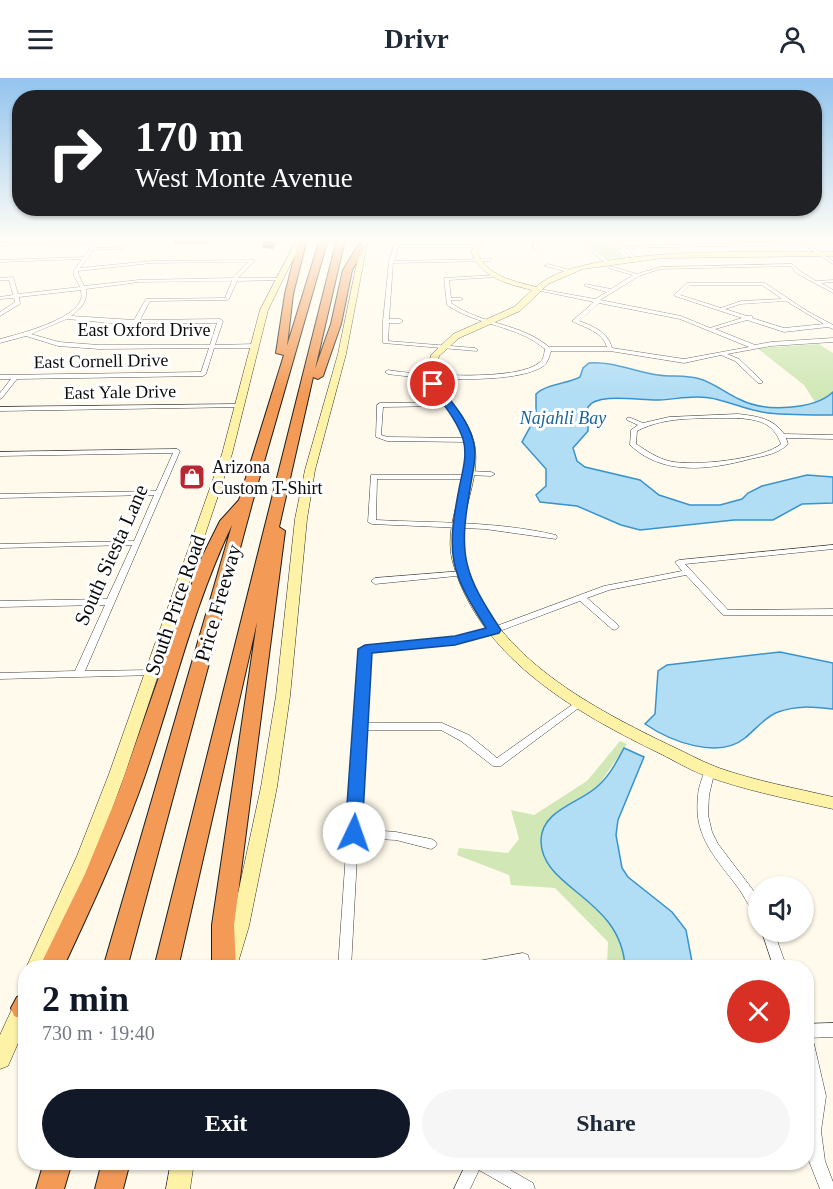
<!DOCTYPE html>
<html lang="en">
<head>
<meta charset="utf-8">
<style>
	body { margin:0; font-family:Georgia,serif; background:#f6f6f7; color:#1f2937; height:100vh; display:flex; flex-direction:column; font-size:22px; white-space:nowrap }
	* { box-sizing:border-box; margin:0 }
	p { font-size:20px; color:#747a83 }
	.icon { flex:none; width:33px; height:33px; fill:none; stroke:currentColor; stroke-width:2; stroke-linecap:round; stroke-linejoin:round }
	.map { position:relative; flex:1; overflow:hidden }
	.sheet { position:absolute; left:18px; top:882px; width:796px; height:210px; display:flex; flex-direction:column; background:#fff; border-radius:24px; box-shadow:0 2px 4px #0004 }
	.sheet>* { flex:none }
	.top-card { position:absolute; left:12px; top:12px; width:810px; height:126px; border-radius:24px; box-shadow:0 2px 4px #0004; background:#202124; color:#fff; overflow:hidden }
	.controls { position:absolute; left:748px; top:798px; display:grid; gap:12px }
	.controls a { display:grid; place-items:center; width:66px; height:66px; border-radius:50%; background:#fff; box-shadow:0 2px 4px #0004; font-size:30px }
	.pin { position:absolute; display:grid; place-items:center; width:51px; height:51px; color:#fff; margin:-26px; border:3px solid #fff; border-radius:50%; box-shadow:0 2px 6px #0007 }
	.me { position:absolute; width:66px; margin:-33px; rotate:3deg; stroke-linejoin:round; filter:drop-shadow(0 0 4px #0008) }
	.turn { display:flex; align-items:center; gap:21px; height:126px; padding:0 24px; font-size:27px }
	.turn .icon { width:78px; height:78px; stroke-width:2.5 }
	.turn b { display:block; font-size:42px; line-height:51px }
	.round { display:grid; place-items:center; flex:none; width:63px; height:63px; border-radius:32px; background:#f6f6f7 }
	.headline { display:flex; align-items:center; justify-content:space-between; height:102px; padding:0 24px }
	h1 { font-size:36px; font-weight:600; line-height:45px; color:#111827 }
	.primary-button { display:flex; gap:12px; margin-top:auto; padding:12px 24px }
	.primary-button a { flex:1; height:69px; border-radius:36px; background:#111827; color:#fff; font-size:24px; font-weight:600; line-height:69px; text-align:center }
	.primary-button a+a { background:#f6f6f7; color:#1f2937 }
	header { display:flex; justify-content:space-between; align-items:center; height:78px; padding:0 24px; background:#fff; font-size:27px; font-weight:600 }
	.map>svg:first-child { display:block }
</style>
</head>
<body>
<header><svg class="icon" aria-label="menu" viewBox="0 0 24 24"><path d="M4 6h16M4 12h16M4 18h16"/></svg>Drivr<svg class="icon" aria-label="person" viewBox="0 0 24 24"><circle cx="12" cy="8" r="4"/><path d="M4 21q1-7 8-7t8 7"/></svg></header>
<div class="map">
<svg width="833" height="1111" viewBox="0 0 833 1111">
	<rect width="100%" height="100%" fill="#fffaeb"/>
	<path fill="#d1e8b6" d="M 590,162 L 610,162 L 625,179 L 606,181 Z
		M 819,266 L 833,275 L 833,314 L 827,320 L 815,324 L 804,307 L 757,270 Z
		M 620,663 L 627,666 L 598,708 L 561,731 L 550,791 L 609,842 L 623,869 L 625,889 L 607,889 L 608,864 L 555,810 L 511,807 L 509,797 L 457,777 L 459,770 L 508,775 L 519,761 L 511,732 L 534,737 L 587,703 Z"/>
	<path fill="#b1ddf5" stroke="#3993cb" stroke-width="1.5" d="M 589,285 C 613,283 635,294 658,297 C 671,299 687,297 700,301 C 714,305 727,316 741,322 C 765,334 814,332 833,314 L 833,337 C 811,337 789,337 768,335 C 750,333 736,326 719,322 C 698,316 679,321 659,322 C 642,323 597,314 588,329 L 588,353 L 573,370 L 577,383 L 585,389 L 640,402 L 659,417 L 690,427 L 720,427 L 742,421 L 748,415 L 762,408 L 807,397 L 833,399 L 833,425 L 802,426 L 773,442 L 734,442 L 640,452 L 621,447 L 577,428 L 540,424 L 536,417 L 546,408 L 546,391 L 522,364 L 536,338 L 536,316 C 546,306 567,306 580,299 L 583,290 Z
		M 780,574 L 833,585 L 833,631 C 813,629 797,627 778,634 C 766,638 755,652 745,660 C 718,682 670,663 645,646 L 655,636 L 658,593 L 667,587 Z
		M 624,670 L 644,679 L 618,742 L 616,757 L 622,790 L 628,799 L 672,834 L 686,852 L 693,889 L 625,889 C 621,819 540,811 541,762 C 542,731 581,725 599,707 C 610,697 617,683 624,670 Z"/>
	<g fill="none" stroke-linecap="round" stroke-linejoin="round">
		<g stroke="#3f3f3f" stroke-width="1">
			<path id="street" d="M 97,161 L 101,161 L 95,170 L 122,169 L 124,170 L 122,171 L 93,172 L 80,190 L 151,183 L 254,182 L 254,184 L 238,200 L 280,200 L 280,202 L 237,203 L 229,221 L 227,222 L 150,223 L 140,242 L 220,241 L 223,243 L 215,267 L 255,266 L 258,268 L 255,270 L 214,270 L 206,296 L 203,298 L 17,301 L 2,320 L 0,321 L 0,315 L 11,301 L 0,301 L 0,297 L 201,294 L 209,270 L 99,271 L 58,268 L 26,258 L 0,265 L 0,261 C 19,256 75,242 81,221 C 82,218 81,215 81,212 L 19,219 L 20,226 L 0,238 L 0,234 L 15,224 L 14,220 L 0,221 L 0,219 L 13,217 L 9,202 L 0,202 L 0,200 L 13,199 L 18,216 L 80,209 L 74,198 L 74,192 L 82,181 L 0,184 L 0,182 L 84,179 L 94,165 L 0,167 L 0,165 L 96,163 ZM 248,184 L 233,200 L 139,202 L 84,208 L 78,195 L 78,193 L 151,185 ZM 232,203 L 225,220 L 146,221 L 134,242 L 71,238 C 81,231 88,223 86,211 L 139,204 ZM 67,241 L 122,246 L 217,245 L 210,267 L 99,267 L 59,264 L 31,256 Z
				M 533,161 L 537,161 L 537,171 L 533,170 Z
				M 584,161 L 588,161 L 595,172 L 609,183 L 609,185 C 597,182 590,171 584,161 Z
				M 613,161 L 617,161 L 624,168 L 800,164 L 798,162 L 801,161 L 833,183 L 833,186 L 803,166 L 626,170 L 635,180 L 633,181 L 621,170 L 618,170 L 619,168 Z
				M 394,167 L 475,167 L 477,168 L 475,169 L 398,169 L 394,183 L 492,181 L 490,183 L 393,185 L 389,241 L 400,241 L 403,243 L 400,245 L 389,245 L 388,263 L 475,270 L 478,272 L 477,273 L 383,265 L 383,243 L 389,184 Z
				M 547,186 L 570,192 L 570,193 L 568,194 L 545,188 Z
				M 792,186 L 800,193 L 816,203 L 833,202 L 833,204 L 821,205 L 833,212 L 833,215 L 796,195 L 791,188 L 660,191 L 639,198 L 600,222 L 681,238 L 710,250 L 742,240 L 675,218 L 675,216 L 687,205 L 765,205 L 807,233 L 833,247 L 833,251 L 828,249 L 784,254 L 747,242 L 715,251 L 755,267 L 771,264 L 833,260 L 833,264 L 771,268 L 727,276 L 739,281 L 762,303 L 762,305 L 758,305 L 735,283 L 721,277 L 684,285 L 610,273 L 551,273 C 549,279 548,285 542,289 C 512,307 423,301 388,296 L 385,294 L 388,292 C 416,297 520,304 540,284 C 544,281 544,276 545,271 C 517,247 478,248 447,227 L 444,200 L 497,197 L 497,198 L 495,199 L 449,202 L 451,220 L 461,220 L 463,221 L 461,222 L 451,222 L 451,225 C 482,247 521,245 549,269 L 607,269 C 602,253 585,250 572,243 L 594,224 L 536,212 L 534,211 L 534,210 L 595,221 L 607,214 L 585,208 L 585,206 L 611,211 L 633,197 L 608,190 L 610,188 L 637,196 L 660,189 ZM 690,207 L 762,207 L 782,221 L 741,223 L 721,230 L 680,217 ZM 786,223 L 824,246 L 784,250 L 752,240 L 752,238 L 747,238 L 725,231 L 741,226 ZM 599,225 L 680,241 L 749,269 L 684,281 L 612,270 C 608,254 593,248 579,243 Z
				M 380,325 L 447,324 L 450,326 L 447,328 L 383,329 L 381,357 L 388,359 L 468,360 L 471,362 L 468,364 L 387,363 L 376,359 L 377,327 Z
				M 241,326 L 243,327 L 243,329 L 0,333 L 0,329 Z
				M 738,336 C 756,338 773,340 784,356 L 833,357 L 833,361 L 786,360 L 788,366 C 778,376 764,378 750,381 C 709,392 663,398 630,367 L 631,352 L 638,347 L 627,342 L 627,340 L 631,340 L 643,345 L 669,339 ZM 738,340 C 759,342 773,344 781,366 C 764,381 692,389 669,383 C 657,380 647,373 636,366 L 637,353 C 667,337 705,341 738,340 Z
				M 177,371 L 180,373 L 85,593 L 152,592 L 155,593 L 157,595 L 155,597 L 0,601 L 0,595 L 75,593 L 105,527 L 0,529 L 0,523 L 107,521 L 132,467 L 0,470 L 0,466 L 134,463 L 154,417 L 0,420 L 0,416 L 156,413 L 173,375 L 0,378 L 0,374 Z
				M 468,393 L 491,394 L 495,396 L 491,398 L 468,397 L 471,399 L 467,401 L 377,401 L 376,442 C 436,445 496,443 556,457 L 557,459 L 556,461 L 485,451 L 372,446 L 368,444 L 371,397 L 467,397 L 464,395 Z
				M 833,467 L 833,471 L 685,486 L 728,532 L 833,531 L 833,537 L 723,537 L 686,497 L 609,512 L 587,520 L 618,547 L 619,549 L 615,552 L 612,551 L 580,523 L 497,554 L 455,565 L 369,573 L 365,645 L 442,645 L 469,657 L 497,680 L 576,624 L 582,624 L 584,626 L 501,688 L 493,688 L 461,663 L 441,652 L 365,652 L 359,751 L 396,754 L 431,761 L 435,763 L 437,766 L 435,769 L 431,771 L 396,762 L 358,760 L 351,890 L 338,890 L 360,571 L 362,569 L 455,559 L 491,550 L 604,508 L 682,493 L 675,484 L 679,482 Z
				M 463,493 L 467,495 L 466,497 L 375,506 L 371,503 L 375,500 Z
				M 710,688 L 714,689 L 715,692 L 709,717 L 708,737 L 712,754 L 718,766 L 759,820 L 759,836 C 750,833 745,819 739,811 C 717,781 693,759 698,719 C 698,710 702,701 705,692 L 706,689 Z
				M 762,854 L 774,854 L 787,890 L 774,890 Z
				M 523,875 L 528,877 L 529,881 L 528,885 C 508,892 487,890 467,890 L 468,886 L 473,884 Z
				M 833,945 L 833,959 L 807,960 L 812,961 L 814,966 L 826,1018 L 821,1053 L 825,1083 L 833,1104 L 833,1111 L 820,1111 L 809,1083 L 807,1065 L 807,1045 L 812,1018 L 807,997 L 807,946 Z
				M 467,1084 L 496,1084 L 533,1105 L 535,1111 L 512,1111 L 479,1092 L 470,1111 L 454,1111 Z"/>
		</g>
		<g stroke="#2e2e2e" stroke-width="1">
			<path id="secondary" d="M 297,161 L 303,161 L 268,232 L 232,376 L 125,696 L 95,778 L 46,890 L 26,890 L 77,778 L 109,696 L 222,376 L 260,232 Z
				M 362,161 L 368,161 L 346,276 L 315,392 L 307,441 L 290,618 L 277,709 L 249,848 L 237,888 L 223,888 L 220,882 L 231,848 L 261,709 L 276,618 L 295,441 L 305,392 L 338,276 Z
				M 479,161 L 485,161 L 477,174 C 487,198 513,203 536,209 C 580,166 769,175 833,174 L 833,178 L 663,180 L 583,191 L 548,206 L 520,233 L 459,260 L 439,278 L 434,298 C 446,320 468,339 474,364 C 483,403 454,441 464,480 C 488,574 585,626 665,665 C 683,673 700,683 719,690 C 756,703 795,710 833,719 L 833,731 C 790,721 747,713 706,698 C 687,691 670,680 653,672 C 571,632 476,576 452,481 C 443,441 472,404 464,364 C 459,339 437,320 426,298 L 431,277 L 453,256 L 514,229 L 532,212 C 508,206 481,200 471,174 Z
				M 25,916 L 26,947 L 8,988 L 0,991 L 0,957 L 18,918 Z
				M 171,1084 L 194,1084 L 190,1111 L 166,1111 Z"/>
		</g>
		<g stroke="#1d1d1d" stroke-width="2">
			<path id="highway" d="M 299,161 L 307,161 L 293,216 L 287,268 L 320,161 L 328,161 L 253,422 L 127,890 L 103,890 L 232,447 C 191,532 171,626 139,714 C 117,774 90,832 63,890 L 39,890 L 85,796 L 119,713 L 199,485 L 220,443 L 239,422 L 284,277 L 276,275 L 285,216 Z
				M 337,161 L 345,161 L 315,291 L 331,246 L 343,192 L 359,166 L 366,168 L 352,192 L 341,246 L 323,298 L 318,301 L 313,299 L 279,449 L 285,453 L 234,847 L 236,890 L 212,890 L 212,847 L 257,544 L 178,890 L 154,890 Z
				M 26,916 L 26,941 L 23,941 L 14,938 L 11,930 L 17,919 Z
				M 44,1084 L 72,1084 L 64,1111 L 36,1111 Z
				M 102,1084 L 130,1084 L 123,1111 L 95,1111 Z"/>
		</g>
		<use href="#street" fill="#fff" fill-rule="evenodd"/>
		<use href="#secondary" fill="#fef2a7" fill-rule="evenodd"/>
		<use href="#highway" fill="#f29a56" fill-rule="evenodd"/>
	</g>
	<path fill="#48423e" d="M 173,161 L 209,161 L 207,166 L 174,166 Z
		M 279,161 L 273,171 L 263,170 L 262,165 Z"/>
	<path fill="#3b3632" d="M 275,161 L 279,161 L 273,171 L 272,165 Z"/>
	<path fill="#544d48" stroke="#3b3632" stroke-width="1.5" d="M 264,161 L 275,161 L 272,165 L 262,165 Z"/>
	<linearGradient id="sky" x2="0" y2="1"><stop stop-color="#92c4ed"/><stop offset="0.51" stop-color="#fffdf6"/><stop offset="1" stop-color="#fffdf6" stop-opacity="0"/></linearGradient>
	<rect width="833" height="317" fill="url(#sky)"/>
	<path fill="#1a73e8" stroke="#114b97" stroke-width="1.5" d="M 430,304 L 436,304 C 450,322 467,340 473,362 C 478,378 472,395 470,411 C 458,479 464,496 501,552 L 499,555 L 455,567 L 372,575 L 362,755 L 360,760 L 347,760 L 345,755 L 358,571 L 365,567 L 455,558 L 486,550 C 450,494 446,477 459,411 C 462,395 468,377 463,361 C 456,340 441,324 429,306 Z"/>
	<defs>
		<g id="shop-square" transform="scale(1.35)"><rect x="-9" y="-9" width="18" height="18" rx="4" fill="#b92730" stroke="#fff"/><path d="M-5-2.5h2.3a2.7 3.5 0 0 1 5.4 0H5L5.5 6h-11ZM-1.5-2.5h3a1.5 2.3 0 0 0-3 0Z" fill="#fff"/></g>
	</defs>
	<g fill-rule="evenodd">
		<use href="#shop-square" x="192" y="399"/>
	</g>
	<g text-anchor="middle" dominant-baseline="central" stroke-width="6" stroke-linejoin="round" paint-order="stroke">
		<g font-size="18" fill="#0c0c0c" stroke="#fff">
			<text x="144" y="252">East Oxford Drive</text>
			<text transform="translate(101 283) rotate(-1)">East Cornell Drive</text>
			<text transform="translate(120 314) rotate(-1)">East Yale Drive</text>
		</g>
		<g font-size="18" font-style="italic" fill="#18649b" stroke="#fff">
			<text x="563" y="340">Najahli Bay</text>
		</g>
		<g font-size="18" fill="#0c0c0c" stroke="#fff" text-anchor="start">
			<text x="212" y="389">Arizona<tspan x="212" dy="21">Custom T-Shirt</tspan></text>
		</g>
		<g font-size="21" fill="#0c0c0c" stroke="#fff">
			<text transform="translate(111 477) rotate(-66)">South Siesta Lane</text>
			<text transform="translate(218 525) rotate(-74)">Price Freeway</text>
			<text transform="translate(175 527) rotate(-71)">South Price Road</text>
		</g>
	</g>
</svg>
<div class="controls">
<a><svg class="icon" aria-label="sound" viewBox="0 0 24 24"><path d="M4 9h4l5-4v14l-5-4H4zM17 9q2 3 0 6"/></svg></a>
</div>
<div class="pin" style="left:433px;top:306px;background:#d93025"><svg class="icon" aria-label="arrive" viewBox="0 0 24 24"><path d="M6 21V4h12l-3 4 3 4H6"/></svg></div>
<svg class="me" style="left:354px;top:755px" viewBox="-20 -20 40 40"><circle r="19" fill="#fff"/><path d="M0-13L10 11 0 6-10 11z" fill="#1a73e8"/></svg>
<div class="top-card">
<div class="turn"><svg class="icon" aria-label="right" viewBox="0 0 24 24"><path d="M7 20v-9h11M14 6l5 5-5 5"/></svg><div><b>170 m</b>West Monte Avenue</div></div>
</div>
<section class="sheet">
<div class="headline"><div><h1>2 min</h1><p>730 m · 19:40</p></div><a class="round" style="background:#d93025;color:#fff"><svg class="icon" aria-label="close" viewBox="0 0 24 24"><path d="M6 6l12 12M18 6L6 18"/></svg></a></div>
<div class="primary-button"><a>Exit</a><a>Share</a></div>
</section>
</div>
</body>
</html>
